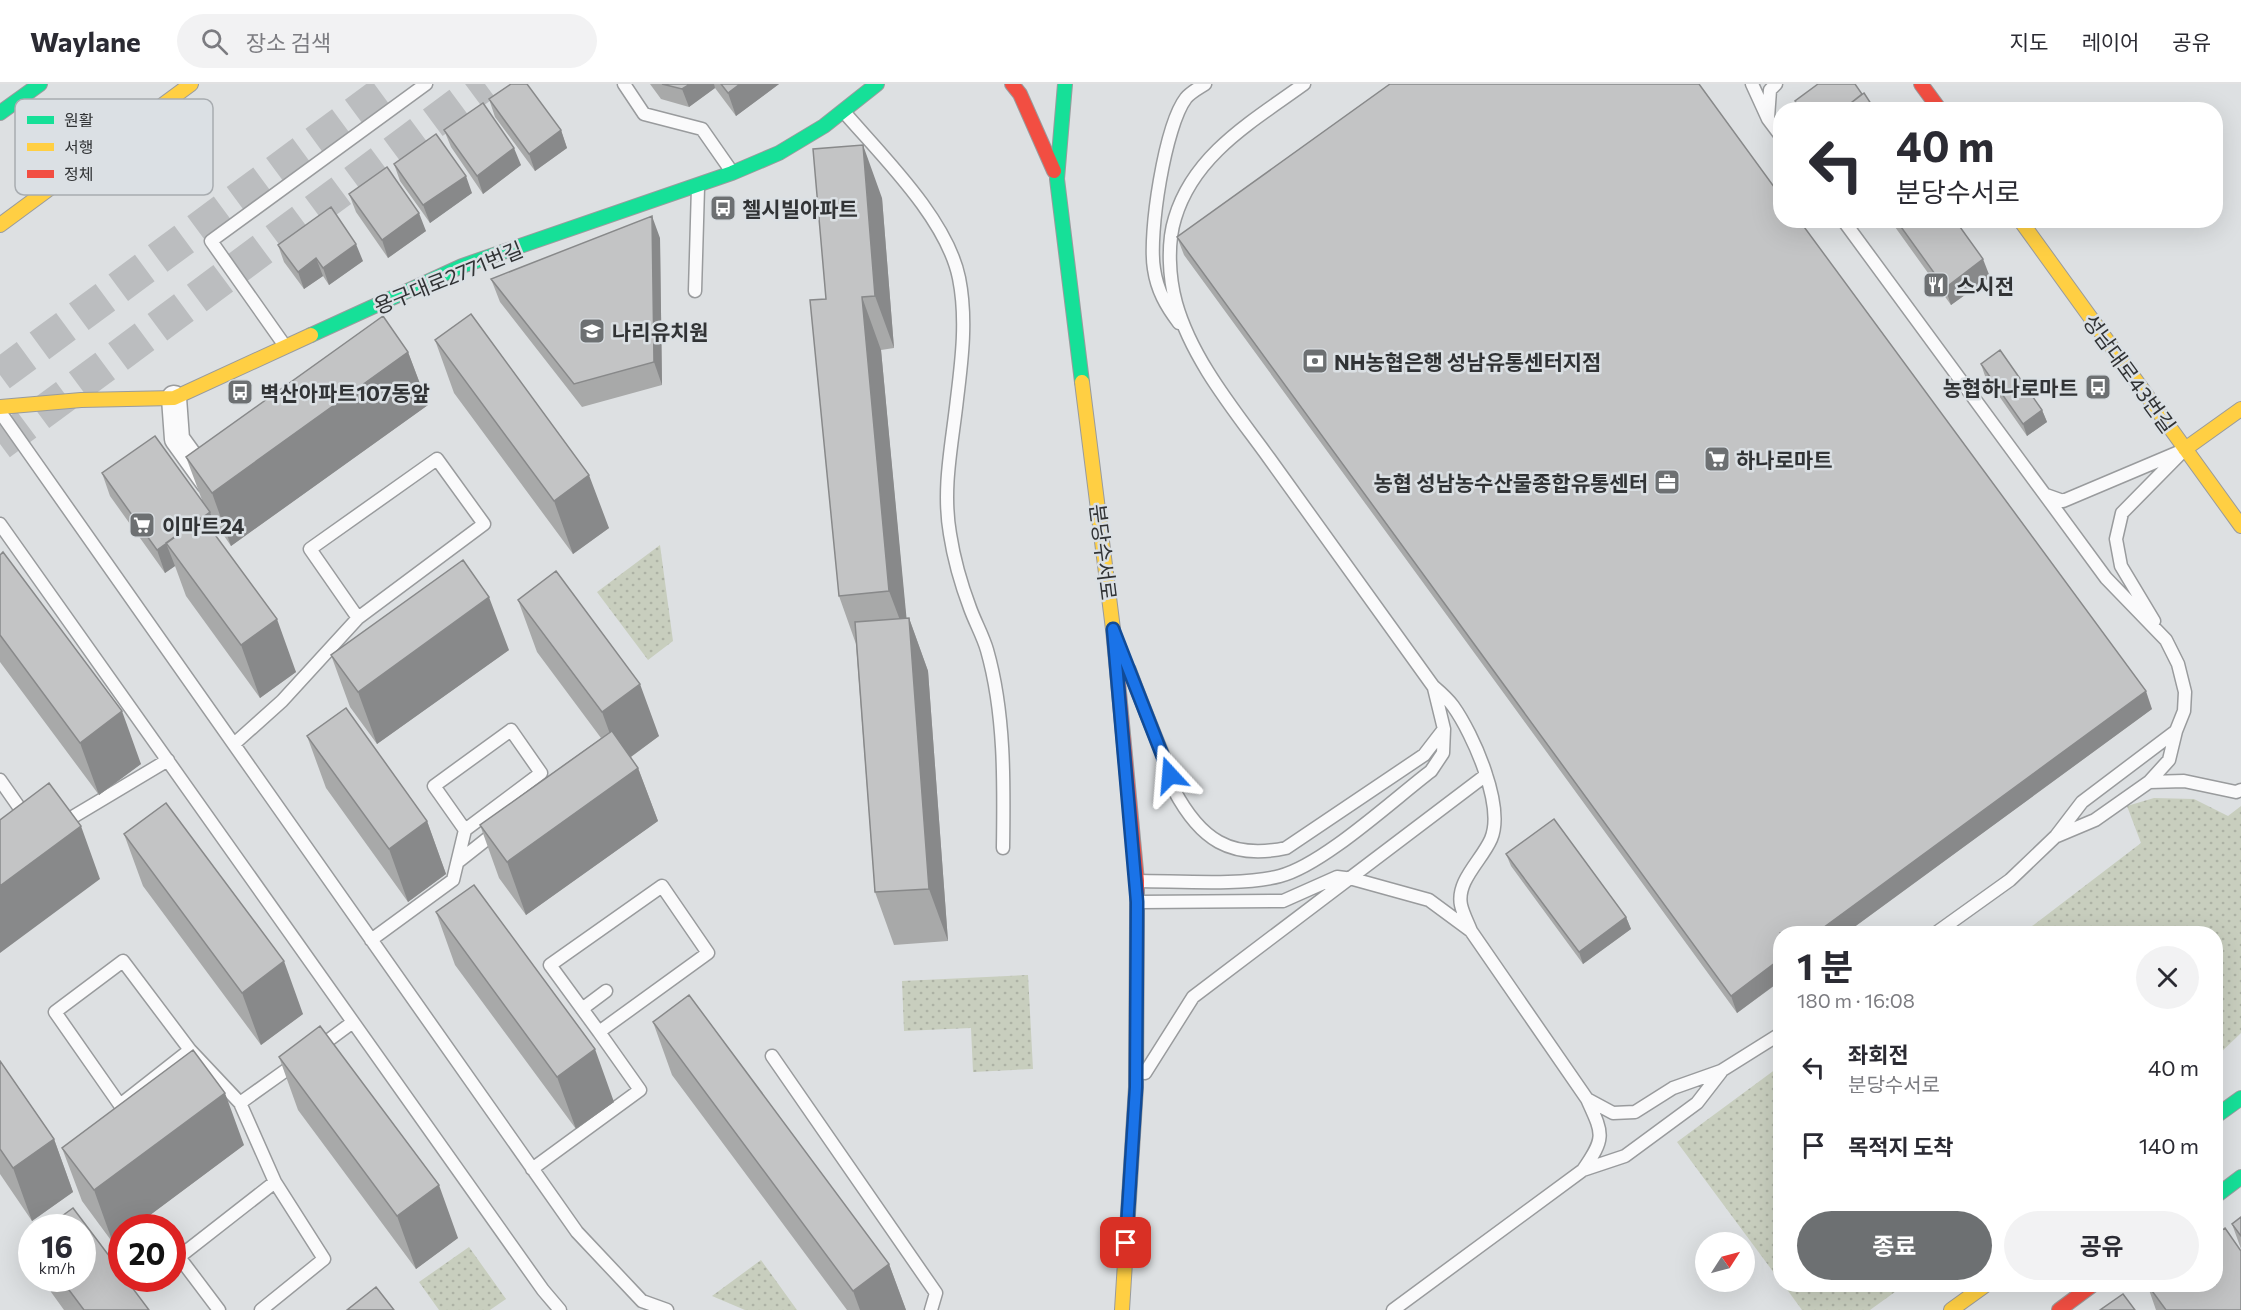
<!DOCTYPE html>
<html lang="ko">
<head>
<meta charset="utf-8">
<style>
	body { margin:0; font-family:Commissioner,"Noto Sans KR",sans-serif; background:#f2f2f3; color:#2b2b33; height:100vh; display:flex; flex-direction:column; font-size:22px; white-space:nowrap }
	* { box-sizing:border-box; margin:0 }
	p { font-size:20px; color:#7c7c81 }
	.icon { flex:none; width:33px; height:33px; fill:none; stroke:currentColor; stroke-width:2; stroke-linecap:round; stroke-linejoin:round }
	.map { position:relative; flex:1; overflow:hidden }
	.sheet { position:absolute; left:1773px; top:842px; width:450px; height:366px; display:flex; flex-direction:column; background:#fff; border-radius:24px; box-shadow:0 6px 24px #0002 }
	.sheet>* { flex:none }
	.hud { position:absolute; left:1773px; top:18px; width:450px; height:126px; border-radius:24px; box-shadow:0 6px 24px #0002; background:#fff; color:#2b2b33; overflow:hidden }
	.needle { width:39px; rotate:54deg }
	.tools { position:absolute; left:1695px; top:1148px; display:grid; gap:12px }
	.tools a { display:grid; place-items:center; width:60px; height:60px; border-radius:50%; background:#fff; box-shadow:0 6px 24px #0002; font-size:30px }
	.speed { position:absolute; left:18px; top:1130px; display:flex; gap:12px; font-size:30px; font-weight:700; text-align:center }
	.speed>* { display:grid; place-content:center; width:78px; height:78px; border-radius:50%; background:#fff; box-shadow:0 6px 24px #0002; line-height:1 }
	.speed small { font-size:15px; font-weight:400 }
	.speed .limit { border:9px solid #d22; background:#fff; color:#111 }
	.pin { position:absolute; display:grid; place-items:center; width:51px; height:51px; color:#fff; margin:-26px; border-radius:12px; box-shadow:0 3px 9px #0006 }
	.me { position:absolute; width:66px; margin:-33px; rotate:341deg; stroke-linejoin:round; filter:drop-shadow(0 0 4px #0008) }
	.turn { display:flex; align-items:center; gap:21px; height:126px; padding:0 24px; font-size:27px }
	.turn .icon { width:78px; height:78px; stroke-width:2.5 }
	.turn b { display:block; font-size:42px; line-height:51px }
	.round { display:grid; place-items:center; flex:none; width:63px; height:63px; border-radius:32px; background:#f2f2f3 }
	.head { display:flex; align-items:center; justify-content:space-between; height:102px; padding:0 24px }
	h1 { font-size:36px; font-weight:700; line-height:45px }
	.cta { display:flex; gap:12px; margin-top:auto; padding:12px 24px }
	.cta a { flex:1; height:69px; border-radius:36px; background:#6d7072; color:#fff; font-size:24px; font-weight:700; line-height:69px; text-align:center }
	.cta a+a { background:#f2f2f3; color:#2b2b33 }
	ul { padding:0; list-style:none }
	li { display:flex; align-items:center; gap:18px; height:78px; padding:0 24px }
	li div { flex:1 }
	li b { display:block; font-size:22px }
	li em { font-style:normal }
	header { display:flex; align-items:center; gap:36px; box-sizing:border-box; height:84px; padding:0 30px; background:#fff; border-bottom:2px solid #e1e1e2 }
	header strong { font-size:28px }
	nav { display:flex; gap:33px; margin-inline-start:auto; font-size:21px }
	.search { width:420px; height:54px; background:#f2f2f3; display:flex; align-items:center; gap:15px; box-sizing:border-box; padding:0 21px; border-radius:33px; color:#7c7c81; font-size:22px }
	.map>svg:first-child { display:block }
</style>
</head>
<body>
<header>
<strong>Waylane</strong>
<div class="search"><svg class="icon" aria-label="search" viewBox="0 0 24 24"><circle cx="10" cy="10" r="6"/><path d="M15 15l6 6"/></svg>장소 검색</div>
<nav><a>지도</a><a>레이어</a><a>공유</a></nav>
</header>
<div class="map">
<svg width="2241" height="1226" viewBox="0 0 2241 1226">
	<defs>
		<pattern id="park-dots" width="8" height="8" patternUnits="userSpaceOnUse" patternTransform="scale(1.5)"><rect width="8" height="8" fill="#c8cebe"/><path d="M2 2h.1M6 6h.1" fill="none" stroke="#acb1a4" stroke-width="1.8" stroke-linecap="round"/></pattern>
	</defs>
	<rect width="100%" height="100%" fill="#dde0e2"/>
	<path fill="url(#park-dots)" d="M 660,461 L 673,557 L 648,576 L 597,508 Z
		M 2154,714 L 2194,715 L 2228,732 L 2241,722 L 2241,949 L 2216,973 L 2216,849 L 2023,849 L 2141,759 L 2127,722 Z
		M 1028,891 L 1033,985 L 973,988 L 971,944 L 904,947 L 902,897 Z
		M 1780,982 L 1780,1197 L 1677,1058 Z
		M 469,1163 L 506,1215 L 490,1226 L 439,1226 L 419,1198 Z
		M 761,1176 L 797,1226 L 745,1226 L 712,1212 Z
		M 1783,1200 L 1906,1200 L 1870,1226 L 1802,1226 Z"/>
	<g fill="none" stroke-linecap="round" stroke-linejoin="round">
		<path stroke="#bbbdbf" stroke-width="33" stroke-dasharray="33 16" stroke-linecap="butt" d="M 0,291 L 394,0
			M 0,360 L 485,0"/>
		<g stroke="#999b9d" stroke-width="15">
			<path id="lane" d="M 624,0 L 644,30 L 702,45 L 732,88
				M 1304,0 C 1253,37 1194,70 1175,134 C 1167,159 1169,194 1176,219 C 1192,276 1235,327 1269,374 C 1323,450 1378,526 1433,602 C 1440,608 1448,615 1453,622 C 1473,650 1505,722 1491,755 C 1482,776 1456,797 1461,821 C 1463,830 1468,839 1471,847
				M 1752,0 L 1768,35 L 1780,51
				M 844,28 C 882,72 947,135 959,194 C 967,234 962,275 957,315 C 952,361 942,404 950,450 C 954,476 961,500 970,524 C 975,538 983,552 987,566 C 1005,629 1004,699 1003,764
				M 1768,34 L 1770,6 L 1776,0
				M 1843,136 L 2106,494 L 2166,556 L 2178,580 L 2185,608 L 2184,627 L 2176,647 L 2082,718 L 2056,752 L 2010,796 L 1936,849
				M 695,207 L 698,103
				M 1179,239 C 1166,222 1157,206 1154,185 C 1148,150 1165,41 1186,14 C 1191,8 1199,4 1205,0
				M 285,262 L 211,157 L 426,0
				M 0,328 L 577,1148 L 642,1217 L 667,1226
				M 2046,411 L 2063,417 L 2179,368
				M 0,440 L 543,1206 L 560,1226
				M 2154,537 L 2121,482 L 2116,455 L 2122,429 L 2185,365
				M 1129,585 C 1140,614 1151,642 1163,671 C 1167,682 1169,695 1174,706 C 1200,755 1230,776 1286,764 L 1424,671 L 1444,645 L 1434,604
				M 234,660 L 282,617 L 358,534 L 484,440 L 437,375 L 310,465 L 358,534
				M 0,696 L 28,736
				M 2149,698 L 2169,676 L 2176,647
				M 61,740 L 168,676
				M 2057,752 L 2095,736 L 2149,698 L 2184,697 L 2236,708 L 2241,706
				M 459,777 L 497,747
				M 1137,797 C 1178,797 1243,802 1280,792 C 1323,781 1394,715 1431,687 L 1443,669 L 1444,645
				M 1139,818 L 1283,817 L 1337,793 L 1353,795 L 1429,816 L 1471,847 L 1587,1015 L 1613,1029 L 1635,1028 L 1673,1004 L 1721,987 L 1780,950
				M 371,856 L 453,796 L 465,746 L 541,689 L 511,646 L 434,702 L 465,746
				M 582,925 L 606,907
				M 318,964 L 353,938
				M 190,966 L 123,877 L 55,928 L 120,1021 L 190,966 L 240,1019 L 296,979
				M 772,972 L 936,1209 L 931,1226
				M 1145,989 L 1193,913 L 1486,691
				M 240,1019 L 275,1098 L 324,1175 L 261,1226
				M 532,1085 L 640,1006 L 599,948 L 708,869 L 662,802 L 550,881 L 599,948
				M 1583,1086 C 1606,1053 1603,1050 1587,1015
				M 219,1226 L 179,1173 L 275,1098
				M 1393,1226 L 1583,1086 L 1625,1072 L 1697,1019 L 1721,988"/>
		</g>
		<g stroke="#999b9d" stroke-width="27">
			<path id="street" d="M 174,314 L 177,355 L 208,398"/>
		</g>
		<g stroke="#999b9d" stroke-width="16">
			<path id="fast" d="M 1065,0 L 1057,95 L 1082,298
				M 0,29 L 40,0
				M 311,251 L 462,182 L 732,89 L 779,69 L 824,42 L 877,0
				M 2216,1032 L 2241,1014
				M 2216,1112 L 2241,1093"/>
		</g>
		<g stroke="#999b9d" stroke-width="16">
			<path id="slow" d="M 2020,136 L 2241,442
				M 0,141 L 191,0
				M 1082,298 L 1113,545
				M 0,323 L 81,316 L 174,314 L 311,251
				M 2185,365 L 2241,325
				M 1122,1226 L 1136,1003 L 1137,840
				M 1951,1226 L 1987,1200"/>
		</g>
		<g stroke="#999b9d" stroke-width="16">
			<path id="jam" d="M 1012,0 L 1020,10 L 1054,87
				M 1921,0 L 1940,26
				M 1113,545 L 1137,797 L 1137,840
				M 2059,1226 L 2094,1200"/>
		</g>
		<use href="#lane" stroke="#fafafb" stroke-width="12"/>
		<use href="#street" stroke="#fafafb" stroke-width="24"/>
		<use href="#fast" stroke="#16e098" stroke-width="14"/>
		<use href="#slow" stroke="#ffcf43" stroke-width="14"/>
		<use href="#jam" stroke="#f24e42" stroke-width="14"/>
	</g>
	<path fill="#a8a9a9" d="M 650,0 L 779,0 L 736,32 L 715,4 L 689,23 L 661,15 Z
		M 489,15 L 561,46 L 567,64 L 535,87 L 495,33 Z
		M 444,46 L 521,81 L 483,110 L 451,63 Z
		M 394,80 L 472,109 L 430,139 L 400,97 Z
		M 349,110 L 426,147 L 388,174 L 356,128 Z
		M 882,114 L 894,264 L 881,266 L 906,534 L 909,534 L 928,587 L 948,857 L 894,861 L 875,808 L 856,560 L 839,512 L 826,215 Z
		M 1890,136 L 1955,136 L 1990,193 L 1951,221 Z
		M 1177,153 L 2152,625 L 1737,929 L 1184,171 Z
		M 660,154 L 662,301 L 582,323 L 500,218 L 491,195 Z
		M 278,161 L 363,177 L 329,201 L 323,192 L 304,205 L 284,178 Z
		M 435,256 L 609,444 L 573,470 L 454,309 Z
		M 408,268 L 428,321 L 231,462 L 214,437 L 218,450 L 216,452 L 296,588 L 260,614 L 186,512 L 175,482 L 165,489 L 110,412 L 102,389 L 202,416 L 186,373 Z
		M 1981,280 L 2042,326 L 2047,338 L 2027,352 L 1985,292 Z
		M 0,471 L 141,680 L 99,711 L 0,578 Z
		M 518,516 L 659,652 L 631,673 L 638,684 L 658,737 L 526,831 L 499,794 L 480,741 L 601,654 L 537,568 Z
		M 509,566 L 377,660 L 350,623 L 331,571 Z
		M 307,652 L 427,737 L 446,790 L 408,818 L 326,704 Z
		M 124,750 L 303,930 L 261,961 L 143,802 Z
		M 1506,770 L 1626,833 L 1631,845 L 1583,880 L 1511,782 Z
		M 436,828 L 614,1018 L 576,1045 L 455,881 Z
		M 653,938 L 889,1180 L 906,1226 L 847,1226 L 672,991 Z
		M 279,973 L 458,1154 L 416,1185 L 298,1026 Z
		M 0,977 L 54,1055 L 73,1108 L 32,1137 L 0,1090 Z
		M 244,1061 L 134,1143 L 122,1143 L 122,1153 L 113,1159 L 82,1117 L 62,1064 Z
		M 2241,1133 L 2241,1165 L 2232,1140 Z
		M 46,1194 L 82,1194 L 149,1226 L 64,1226 L 51,1208 Z
		M 2147,1200 L 2241,1226 L 2156,1226 Z"/>
	<path fill="#88898a" d="M 690,0 L 714,0 L 715,4 L 689,23 L 682,5 Z
		M 740,0 L 779,0 L 736,32 L 728,9 Z
		M 561,46 L 567,64 L 535,87 L 529,70 Z
		M 863,61 L 882,114 L 894,264 L 875,212 Z
		M 514,64 L 521,81 L 483,110 L 477,92 Z
		M 466,92 L 472,109 L 430,139 L 423,121 Z
		M 419,129 L 426,147 L 388,174 L 382,156 Z
		M 652,132 L 660,154 L 662,301 L 654,278 Z
		M 356,160 L 363,177 L 329,201 L 323,184 Z
		M 316,174 L 323,192 L 304,205 L 298,188 Z
		M 1983,175 L 1990,193 L 1951,221 L 1945,204 Z
		M 862,213 L 881,266 L 909,560 L 889,507 Z
		M 408,268 L 428,321 L 231,462 L 212,409 Z
		M 2042,326 L 2047,338 L 2027,352 L 2023,340 Z
		M 589,391 L 609,444 L 573,470 L 554,417 Z
		M 210,428 L 218,450 L 180,478 L 166,459 Z
		M 166,459 L 175,482 L 165,489 L 157,466 Z
		M 489,513 L 509,566 L 377,660 L 358,608 Z
		M 909,534 L 928,587 L 948,857 L 929,805 Z
		M 277,535 L 296,588 L 260,614 L 241,561 Z
		M 640,600 L 659,652 L 621,680 L 602,628 Z
		M 2146,607 L 2152,625 L 1846,849 L 1816,849 Z
		M 122,627 L 141,680 L 99,711 L 80,659 Z
		M 638,684 L 658,737 L 526,831 L 507,778 Z
		M 427,737 L 446,790 L 408,818 L 389,765 Z
		M 81,742 L 100,795 L 0,869 L 0,802 Z
		M 1626,833 L 1631,845 L 1583,880 L 1579,868 Z
		M 1780,875 L 1780,897 L 1737,929 L 1731,912 Z
		M 284,877 L 303,930 L 261,961 L 242,909 Z
		M 595,965 L 614,1018 L 576,1045 L 557,993 Z
		M 225,1009 L 244,1061 L 134,1143 L 122,1143 L 122,1153 L 113,1159 L 94,1106 Z
		M 54,1055 L 73,1108 L 32,1137 L 13,1084 Z
		M 439,1101 L 458,1154 L 416,1185 L 397,1132 Z
		M 889,1180 L 906,1226 L 860,1226 L 853,1207 Z"/>
	<path fill="#c3c4c5" stroke="#88898a" stroke-width="1.5" d="M 511,0 L 527,0 L 561,46 L 529,70 L 489,15 Z
		M 662,0 L 690,0 L 682,5 Z
		M 721,0 L 740,0 L 728,9 Z
		M 1390,0 L 1699,0 L 1780,111 L 1780,136 L 1799,136 L 2146,607 L 1816,849 L 1780,849 L 1780,875 L 1731,912 L 1177,153 Z
		M 1818,0 L 1855,0 L 1862,10 L 1842,26 L 1802,26 L 1795,17 Z
		M 1864,9 L 1875,26 L 1842,26 Z
		M 483,19 L 514,64 L 477,92 L 444,46 Z
		M 436,50 L 466,92 L 423,121 L 394,80 Z
		M 863,61 L 875,212 L 862,213 L 889,507 L 839,512 L 810,216 L 826,215 L 813,65 Z
		M 387,83 L 419,129 L 382,156 L 349,110 Z
		M 331,123 L 356,160 L 323,184 L 316,174 L 298,188 L 278,161 Z
		M 652,132 L 654,278 L 574,300 L 491,195 Z
		M 1896,136 L 1955,136 L 1983,175 L 1945,204 Z
		M 471,230 L 589,391 L 554,417 L 435,256 Z
		M 383,232 L 408,268 L 212,409 L 186,373 Z
		M 2000,266 L 2042,326 L 2023,340 L 1981,280 Z
		M 155,352 L 210,428 L 157,466 L 102,389 Z
		M 202,433 L 277,535 L 241,561 L 166,459 Z
		M 3,468 L 122,627 L 80,659 L 0,551 L 0,471 Z
		M 463,476 L 489,513 L 358,608 L 331,571 Z
		M 556,487 L 640,600 L 602,628 L 518,516 Z
		M 909,534 L 929,805 L 875,808 L 855,538 Z
		M 346,624 L 427,737 L 389,765 L 307,652 Z
		M 612,647 L 638,684 L 507,778 L 480,741 Z
		M 49,699 L 81,742 L 0,802 L 0,736 Z
		M 166,719 L 284,877 L 242,909 L 124,750 Z
		M 1554,735 L 1626,833 L 1579,868 L 1506,770 Z
		M 474,801 L 595,965 L 557,993 L 436,828 Z
		M 689,911 L 889,1180 L 853,1207 L 653,938 Z
		M 320,942 L 439,1101 L 397,1132 L 279,973 Z
		M 193,966 L 225,1009 L 94,1106 L 62,1064 Z
		M 0,977 L 54,1055 L 13,1084 L 0,1065 Z
		M 73,1124 L 122,1189 L 122,1194 L 125,1194 L 149,1226 L 84,1226 L 60,1194 L 82,1194 L 82,1143 L 47,1143 Z
		M 2241,1133 L 2241,1152 L 2232,1140 Z
		M 2225,1144 L 2241,1167 L 2241,1226 L 2166,1226 L 2147,1200 L 2216,1200 L 2216,1151 Z
		M 376,1203 L 394,1226 L 347,1226 Z
		M 2123,1210 L 2135,1226 L 2100,1226 Z"/>
	<g fill="none" stroke-linecap="round" stroke-linejoin="round">
		<g stroke="#114b97" stroke-width="15">
			<path id="route" d="M 1126,1159 L 1136,1003 L 1137,818 L 1113,545 L 1170,691"/>
		</g>
		<use href="#route" stroke="#1a73e8" stroke-width="10"/>
	</g>
	<defs>
		<g id="bus-square" transform="scale(1.35)"><rect x="-9" y="-9" width="18" height="18" rx="4" fill="#6d7072" stroke="#dbe0e4"/><path d="M-5-6H5V4H4V6H2V4H-2V6H-4V4H-5ZM-3.5-4V0h7V-4ZM-3.5 1.2v1.5H-2V1.2ZM2 1.2v1.5H3.5V1.2Z" fill="#fff"/></g>
		<g id="restaurant-square" transform="scale(1.35)"><rect x="-9" y="-9" width="18" height="18" rx="4" fill="#6d7072" stroke="#dbe0e4"/><path d="M-5-6h1v4h1v-4h1v4h1v-4h1v5L-1.5 .5V6h-2V.5L-5-1ZM5-6V6H3V1.5H1.5Q1.5-4 5-6Z" fill="#fff"/></g>
		<g id="school-square" transform="scale(1.35)"><rect x="-9" y="-9" width="18" height="18" rx="4" fill="#6d7072" stroke="#dbe0e4"/><path d="M0-5L7-2L0 1L-7-2ZM-4 1L0 2.5L4 1V4Q0 6-4 4Z" fill="#fff"/></g>
		<g id="bank-square" transform="scale(1.35)"><rect x="-9" y="-9" width="18" height="18" rx="4" fill="#6d7072" stroke="#dbe0e4"/><path d="M-6-4H6V4H-6ZM0-2.3a2.3 2.3 0 1 0 0 4.6a2.3 2.3 0 1 0 0-4.6Z" fill="#fff"/></g>
		<g id="supermarket-square" transform="scale(1.35)"><rect x="-9" y="-9" width="18" height="18" rx="4" fill="#6d7072" stroke="#dbe0e4"/><path d="M-6-5.5h2.5l.6 2H6L4.5 2H-2.5L-4.4-4H-6ZM-1.5 3.2a1.3 1.3 0 1 0 .1 0ZM3 3.2a1.3 1.3 0 1 0 .1 0Z" fill="#fff"/></g>
		<g id="office-square" transform="scale(1.35)"><rect x="-9" y="-9" width="18" height="18" rx="4" fill="#6d7072" stroke="#dbe0e4"/><path d="M-6-3h4V-5.5h4V-3h4V5H-6ZM-1-4.5V-3h2v-1.5ZM-6 0V1H6V0Z" fill="#fff"/></g>
	</defs>
	<g fill-rule="evenodd">
		<use href="#bus-square" x="723" y="124"/>
		<use href="#restaurant-square" x="1936" y="201"/>
		<use href="#school-square" x="592" y="247"/>
		<use href="#bank-square" x="1315" y="277"/>
		<use href="#bus-square" x="2098" y="303"/>
		<use href="#bus-square" x="240" y="308"/>
		<use href="#supermarket-square" x="1717" y="375"/>
		<use href="#office-square" x="1667" y="398"/>
		<use href="#supermarket-square" x="142" y="441"/>
	</g>
	<g text-anchor="middle" dominant-baseline="central" stroke-width="5" stroke-linejoin="round" paint-order="stroke">
		<g font-size="21" font-weight="bold" fill="#313335" stroke="#dbe0e4" text-anchor="start">
			<text x="742" y="124">첼시빌아파트</text>
			<text x="1956" y="201">스시전</text>
			<text x="612" y="247">나리유치원</text>
			<text x="1334" y="277">NH농협은행 성남유통센터지점</text>
			<text x="2078" y="303" text-anchor="end">농협하나로마트</text>
			<text x="260" y="308">벽산아파트107동앞</text>
			<text x="1736" y="375">하나로마트</text>
			<text x="1648" y="398" text-anchor="end">농협 성남농수산물종합유통센터</text>
			<text x="162" y="441">이마트24</text>
		</g>
		<g font-size="21" fill="#313335" stroke="#dbe0e4">
			<text transform="translate(448 193) rotate(-22)">용구대로2771번길</text>
			<text transform="translate(2130 289) rotate(54)">성남대로43번길</text>
			<text transform="translate(1104 468) rotate(83)">분당수서로</text>
		</g>
	</g>
	<rect x="15" y="15" width="198" height="96" rx="9" fill="#dbe0e4" stroke="#a8acb0" stroke-width="1.5"/>
	<rect x="27" y="32" width="27" height="8" fill="#16e098"/>
	<rect x="27" y="59" width="27" height="8" fill="#ffcf43"/>
	<rect x="27" y="86" width="27" height="8" fill="#f24e42"/>
	<g font-size="16" fill="#313335">
		<text x="64" y="42">원활</text>
		<text x="64" y="69">서행</text>
		<text x="64" y="96">정체</text>
	</g>
</svg>
<div class="tools">
<a><svg class="needle" viewBox="-14 -14 28 28"><path d="M0-13l5 13h-10z" fill="#e53935"/><path d="M0 13l5-13h-10z" fill="#7c7c81"/></svg></a>
</div>
<div class="speed"><div>16<small>km/h</small></div><div class="limit">20</div></div>
<div class="pin" style="left:1126px;top:1159px;background:#d93025"><svg class="icon" aria-label="arrive" viewBox="0 0 24 24"><path d="M6 21V4h12l-3 4 3 4H6"/></svg></div>
<svg class="me" style="left:1170px;top:691px" viewBox="-20 -20 40 40"><path d="M0-17L14 15 0 8-14 15z" fill="#1a73e8" stroke="#fff" stroke-width="4"/></svg>
<div class="hud">
<div class="turn"><svg class="icon" aria-label="left" viewBox="0 0 24 24"><path d="M17 20v-9H6M10 6l-5 5 5 5"/></svg><div><b>40 m</b>분당수서로</div></div>
</div>
<section class="sheet">
<div class="head"><div><h1>1 분</h1><p>180 m · 16:08</p></div><a class="round"><svg class="icon" aria-label="close" viewBox="0 0 24 24"><path d="M6 6l12 12M18 6L6 18"/></svg></a></div>
<ul>
<li><svg class="icon" aria-label="left" viewBox="0 0 24 24"><path d="M17 20v-9H6M10 6l-5 5 5 5"/></svg><div><b>좌회전</b><p>분당수서로</p></div><em>40 m</em></li>
<li><svg class="icon" aria-label="arrive" viewBox="0 0 24 24"><path d="M6 21V4h12l-3 4 3 4H6"/></svg><div><b>목적지 도착</b></div><em>140 m</em></li>
</ul>
<div class="cta"><a>종료</a><a>공유</a></div>
</section>
</div>
</body>
</html>
